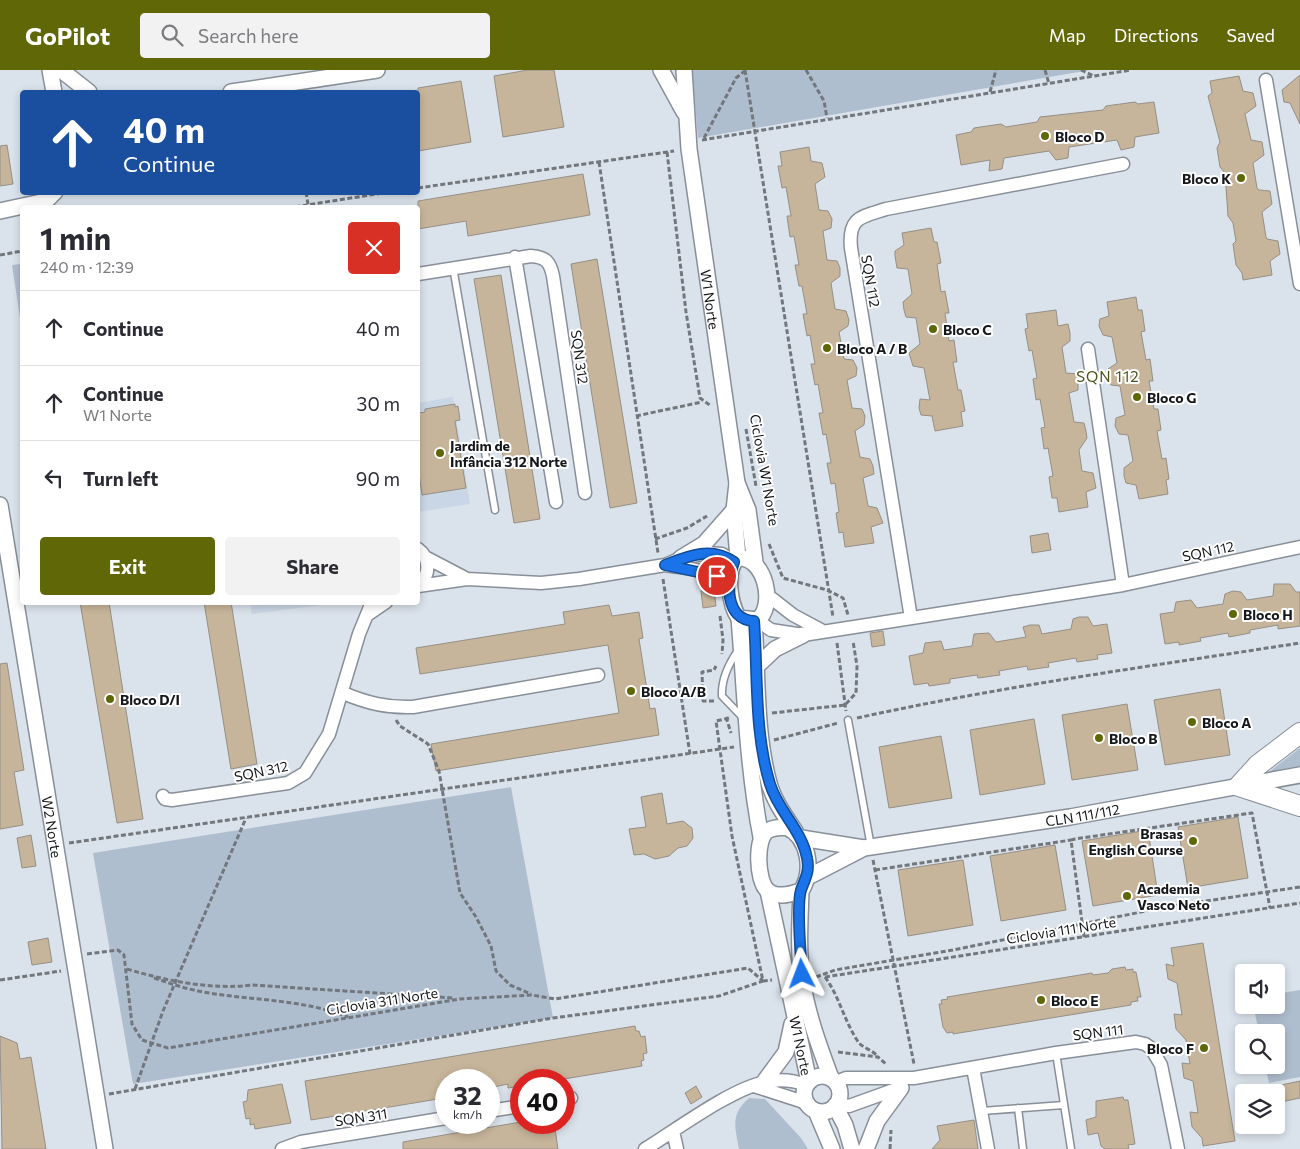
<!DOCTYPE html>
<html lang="en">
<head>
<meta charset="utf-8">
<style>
	body { margin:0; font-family:Commissioner,sans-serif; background:#f2f2f3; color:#2b2b33; height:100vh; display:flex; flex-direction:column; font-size:19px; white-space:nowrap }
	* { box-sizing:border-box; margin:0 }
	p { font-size:16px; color:#7c7c81 }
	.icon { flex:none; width:28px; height:28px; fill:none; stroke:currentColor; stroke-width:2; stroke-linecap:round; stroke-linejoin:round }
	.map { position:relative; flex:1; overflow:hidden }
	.side { position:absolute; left:20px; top:135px; width:400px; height:400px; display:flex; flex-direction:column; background:#fff; border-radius:5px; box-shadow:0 2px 8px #0003 }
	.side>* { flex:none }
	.hud { position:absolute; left:20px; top:20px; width:400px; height:105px; border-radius:5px; box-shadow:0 2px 8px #0003; background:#1a4fa0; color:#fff; overflow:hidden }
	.controls { position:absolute; left:1235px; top:894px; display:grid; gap:10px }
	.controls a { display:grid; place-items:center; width:50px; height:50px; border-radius:5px; background:#fff; box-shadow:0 2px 8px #0003; font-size:25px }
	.speed { position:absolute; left:435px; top:999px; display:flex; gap:10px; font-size:25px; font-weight:700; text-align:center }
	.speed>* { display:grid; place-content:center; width:65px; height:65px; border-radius:50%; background:#fff; box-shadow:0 2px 8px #0003; line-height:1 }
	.speed small { font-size:12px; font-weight:400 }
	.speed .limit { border:8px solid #d22; background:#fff; color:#111 }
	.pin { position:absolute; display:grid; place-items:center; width:42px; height:42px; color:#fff; margin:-21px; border:2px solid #fff; border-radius:50%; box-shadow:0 1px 5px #0007 }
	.me { position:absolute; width:55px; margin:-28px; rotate:357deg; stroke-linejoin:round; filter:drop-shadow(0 0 4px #0008) }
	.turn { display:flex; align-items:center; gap:18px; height:105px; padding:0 20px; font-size:22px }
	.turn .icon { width:65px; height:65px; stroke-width:2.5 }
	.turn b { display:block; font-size:35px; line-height:42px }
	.round { display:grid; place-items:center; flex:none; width:52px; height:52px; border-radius:5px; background:#f2f2f3 }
	.summary { display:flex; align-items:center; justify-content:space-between; height:85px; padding:0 20px }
	h1 { font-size:30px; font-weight:700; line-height:38px }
	.button { display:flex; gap:10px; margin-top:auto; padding:10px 20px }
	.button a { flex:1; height:58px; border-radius:5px; background:#606707; color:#fff; font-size:20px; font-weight:700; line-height:58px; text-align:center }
	.button a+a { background:#f2f2f3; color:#2b2b33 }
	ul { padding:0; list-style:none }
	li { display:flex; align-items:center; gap:15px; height:75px; padding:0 20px; border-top:1px solid #e1e1e2 }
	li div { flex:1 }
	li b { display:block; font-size:19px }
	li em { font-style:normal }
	header { display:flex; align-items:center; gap:30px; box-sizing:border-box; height:70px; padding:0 25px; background:#606707; color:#fff }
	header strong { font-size:24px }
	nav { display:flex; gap:28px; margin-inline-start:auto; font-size:18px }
	.search { width:350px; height:45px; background:#f2f2f3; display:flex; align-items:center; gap:12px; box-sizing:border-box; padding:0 18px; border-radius:5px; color:#7c7c81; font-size:19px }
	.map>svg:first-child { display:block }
</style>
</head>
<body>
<header>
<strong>GoPilot</strong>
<div class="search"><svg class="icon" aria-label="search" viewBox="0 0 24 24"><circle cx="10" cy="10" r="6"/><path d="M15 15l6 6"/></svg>Search here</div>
<nav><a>Map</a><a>Directions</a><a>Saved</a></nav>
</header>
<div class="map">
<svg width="1300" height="1079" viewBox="0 0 1300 1079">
	<rect width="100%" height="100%" fill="#dae2eb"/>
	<path fill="#c9d6e5" d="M 453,327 L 470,434 L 418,442 L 418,333 Z
		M 337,533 L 252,544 L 250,533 L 337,532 Z"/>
	<path fill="#afbecf" d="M 692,0 L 1090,0 L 698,68 Z
		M 22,194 L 22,261 L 12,195 Z
		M 1300,678 L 1300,698 L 1265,705 Z
		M 511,717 L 553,948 L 133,1014 L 93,783 Z
		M 1300,920 L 1300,1007 L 1269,1013 L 1265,995 L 1276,995 L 1276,962 L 1259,962 L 1253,935 L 1276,935 L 1276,924 Z
		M 749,1028 L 765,1029 L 801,1068 L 808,1079 L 739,1079 C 735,1056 730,1045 749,1028 Z"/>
	<path fill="#c7b59b" stroke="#958f86" d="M 528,0 L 554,0 L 564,57 L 503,67 L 494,6 Z
		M 1300,5 L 1300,54 L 1290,33 L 1284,32 L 1282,20 Z
		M 1239,6 L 1243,21 L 1253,23 L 1256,36 L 1245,44 L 1251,70 L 1262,72 L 1264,85 L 1253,93 L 1257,118 L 1259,120 L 1270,121 L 1272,134 L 1262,142 L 1266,167 L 1267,169 L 1278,171 L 1280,184 L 1270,191 L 1272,205 L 1243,210 L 1242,203 L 1236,195 L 1233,174 L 1236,171 L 1233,153 L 1228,146 L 1225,103 L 1220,97 L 1217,78 L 1220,72 L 1208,26 L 1212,23 L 1210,11 Z
		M 461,11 L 471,72 L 418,81 L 418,18 Z
		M 1135,32 L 1138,34 L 1154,32 L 1159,63 L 1135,67 L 1134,77 L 1121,80 L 1117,70 L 1069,77 L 1068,88 L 1056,90 L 1049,81 L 1004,88 L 1002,99 L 989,101 L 990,90 L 961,95 L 956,65 L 971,62 L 974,58 L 1001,54 L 1006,57 L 1037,52 L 1040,47 L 1103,40 L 1106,36 Z
		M 7,75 L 13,114 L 0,116 L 0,76 Z
		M 809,77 L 811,91 L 822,93 L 824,102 L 825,107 L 815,114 L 819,140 L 828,141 L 832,149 L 831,158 L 823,161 L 827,190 L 837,191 L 840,198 L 840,206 L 831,213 L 835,239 L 846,241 L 849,250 L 848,256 L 839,262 L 844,289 L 853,290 L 857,298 L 856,306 L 847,310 L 852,338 L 862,339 L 865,346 L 864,355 L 855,361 L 860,387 L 870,389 L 873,396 L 874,404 L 863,408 L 868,436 L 877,438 L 883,453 L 871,457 L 874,473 L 845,477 L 843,462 L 839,463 L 836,443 L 839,442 L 835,413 L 831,414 L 827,393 L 831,393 L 826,364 L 823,365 L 819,343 L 823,343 L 818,314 L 815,315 L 811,294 L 815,294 L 810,265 L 807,266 L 803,244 L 807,244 L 802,216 L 799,216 L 795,195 L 799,195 L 794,166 L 790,167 L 787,146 L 791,146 L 786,117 L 782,118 L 778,96 L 782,96 L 780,82 Z
		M 583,104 L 590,145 L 468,166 L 466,151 L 418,159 L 418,131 Z
		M 931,158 L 934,172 L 937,172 L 941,193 L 937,194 L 941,222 L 945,221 L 949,243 L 945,243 L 949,271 L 954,270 L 957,292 L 953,292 L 958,320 L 961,320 L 965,341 L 961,342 L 963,356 L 935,361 L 932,346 L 921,345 L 919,338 L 920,329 L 930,330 L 924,298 L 913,296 L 909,283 L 920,274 L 916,248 L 906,247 L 904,240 L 903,232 L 912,224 L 908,199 L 897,198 L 895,186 L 895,181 L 904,175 L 902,163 Z
		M 597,189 L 637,433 L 610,438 L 571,194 Z
		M 501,205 L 540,449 L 514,453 L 474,209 Z
		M 1136,227 L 1138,240 L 1142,240 L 1145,261 L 1141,262 L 1146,290 L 1150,289 L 1153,311 L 1149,311 L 1154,339 L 1158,339 L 1161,360 L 1157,361 L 1162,389 L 1166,388 L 1169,409 L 1166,410 L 1168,424 L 1139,429 L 1136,415 L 1126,413 L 1124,406 L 1124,398 L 1133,391 L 1128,365 L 1119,364 L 1115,356 L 1116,348 L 1125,345 L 1120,316 L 1111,315 L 1107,308 L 1108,299 L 1117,293 L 1112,267 L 1103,265 L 1099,256 L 1100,249 L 1109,246 L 1107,232 Z
		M 1056,240 L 1058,256 L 1068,254 L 1070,263 L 1070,271 L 1062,277 L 1066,303 L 1078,304 L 1078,320 L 1069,323 L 1074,352 L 1084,353 L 1086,361 L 1087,368 L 1079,380 L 1082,401 L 1093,403 L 1096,418 L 1086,422 L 1088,437 L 1059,442 L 1057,428 L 1052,428 L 1049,407 L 1053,406 L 1048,378 L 1044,379 L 1041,358 L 1045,357 L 1040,329 L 1036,330 L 1033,309 L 1037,308 L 1032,280 L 1029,281 L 1025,259 L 1028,258 L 1026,244 Z
		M 455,334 L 455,337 L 458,336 L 460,350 L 455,351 L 466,418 L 422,425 L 418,396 L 418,343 L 425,342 L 425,339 Z
		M 1048,463 L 1051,480 L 1032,483 L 1030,466 Z
		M 1274,514 L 1290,514 L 1296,522 L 1300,522 L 1300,556 L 1278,559 L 1278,555 L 1250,560 L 1250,563 L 1229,567 L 1228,563 L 1200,568 L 1201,571 L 1179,575 L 1179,572 L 1165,574 L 1160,544 L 1174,542 L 1176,532 L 1191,530 L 1197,538 L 1223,534 L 1225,524 L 1233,521 L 1241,522 L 1247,530 L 1273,526 Z
		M 714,520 L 716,536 L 703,538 L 701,521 Z
		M 80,532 L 109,532 L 143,749 L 117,753 Z
		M 204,532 L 231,532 L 257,694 L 231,699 Z
		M 609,535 L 612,546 L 639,542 L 643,568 L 639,569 L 650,639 L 655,638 L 659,665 L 436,701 L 431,674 L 619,643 L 608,575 L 420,604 L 416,578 L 565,554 L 563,542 Z
		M 1079,547 L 1088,547 L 1093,556 L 1107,554 L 1112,583 L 1097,585 L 1098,589 L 1077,592 L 1076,588 L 1048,593 L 1049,597 L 1028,600 L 1027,596 L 999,601 L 1000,605 L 978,608 L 977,605 L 950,609 L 950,613 L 929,616 L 928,613 L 914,615 L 909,586 L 923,583 L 925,573 L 941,571 L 944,580 L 972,576 L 974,564 L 989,563 L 996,572 L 1026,567 L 1023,557 L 1030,555 L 1039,555 L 1042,564 L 1071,559 L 1073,549 Z
		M 883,561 L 885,575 L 872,577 L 870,563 Z
		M 7,593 L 24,700 L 14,702 L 23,755 L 0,759 L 0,594 Z
		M 1220,619 L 1230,685 L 1165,695 L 1154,630 Z
		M 1127,634 L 1138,700 L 1072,710 L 1062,645 Z
		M 1034,649 L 1045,714 L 980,725 L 970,660 Z
		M 941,666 L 952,728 L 889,738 L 879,677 Z
		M 662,723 L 667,754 L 683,751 L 692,758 L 693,768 L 687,776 L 678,778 L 669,786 L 655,789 L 644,784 L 634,785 L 629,759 L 646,757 L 641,727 Z
		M 1238,747 L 1248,808 L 1188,818 L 1178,757 Z
		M 1148,760 L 1158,825 L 1093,836 L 1082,771 Z
		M 31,765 L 36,796 L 22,798 L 17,768 Z
		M 1055,775 L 1066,840 L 1001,851 L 990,786 Z
		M 963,790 L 973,855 L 908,866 L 898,800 Z
		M 48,868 L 52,892 L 32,895 L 28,872 Z
		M 1203,873 L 1235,1071 L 1203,1076 L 1202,1068 L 1192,1057 L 1190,1042 L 1198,1043 L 1193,1011 L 1184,1008 L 1182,993 L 1190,994 L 1186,970 L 1176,959 L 1174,944 L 1182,945 L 1177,913 L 1168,909 L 1166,894 L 1174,896 L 1171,878 Z
		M 1125,897 L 1126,900 L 1133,899 L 1133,902 L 1136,902 L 1141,927 L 1137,927 L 1138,931 L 1131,932 L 1131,935 L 953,964 L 953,962 L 947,963 L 943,957 L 939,934 L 942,934 L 941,930 L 948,929 L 947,927 L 1092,903 L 1093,905 L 1108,903 L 1112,899 Z
		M 635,956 L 636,961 L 639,961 L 641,967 L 645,966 L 647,983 L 643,984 L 644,990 L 641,991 L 642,996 L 558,1010 L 521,1010 L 521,1016 L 508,1018 L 508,1014 L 489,1018 L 489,1010 L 446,1010 L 446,1019 L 442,1020 L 444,1028 L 311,1050 L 305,1011 Z
		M 0,966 L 17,973 L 20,989 L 31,987 L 46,1079 L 2,1079 Z
		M 1300,1011 L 1300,1028 L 1276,1033 L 1276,1018 L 1282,1017 L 1281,1015 Z
		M 282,1014 L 291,1053 L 255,1059 L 254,1054 L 250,1055 L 250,1048 L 246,1049 L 243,1032 L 247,1031 L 248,1020 Z
		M 696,1016 L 702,1027 L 691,1034 L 685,1023 Z
		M 1123,1027 L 1124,1030 L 1128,1030 L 1135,1074 L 1128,1075 L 1129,1079 L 1105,1079 L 1101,1076 L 1098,1063 L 1088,1065 L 1086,1050 L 1096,1047 L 1096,1031 Z
		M 974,1050 L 978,1079 L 932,1079 L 940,1070 L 937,1056 Z
		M 521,1052 L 554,1052 L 558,1079 L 403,1079 L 403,1072 Z"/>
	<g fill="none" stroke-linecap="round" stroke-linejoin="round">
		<g stroke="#888f98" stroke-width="9">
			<path id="service" d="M 453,197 L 495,440
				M 739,579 C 729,593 721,608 722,626 L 745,650
				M 848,650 L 871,777
				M 1056,983 L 1071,1079
				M 1018,1038 L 1023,1079
				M 982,1041 L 1064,1035"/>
		</g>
		<g stroke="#888f98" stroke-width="15">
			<path id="minor" d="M 1266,10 L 1300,214
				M 515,187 L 556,432
				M 418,204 L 531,186 C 546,187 550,192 553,206 L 585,423
				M 1088,279 L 1123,515
				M 418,479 C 430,488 431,506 418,514
				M 425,487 L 467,509
				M 665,495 C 688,499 713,499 730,517
				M 418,516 L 467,509 L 541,513 L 579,509 L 665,495 L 681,488 L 708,483 L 722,484 L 734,492
				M 766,524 L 793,545 L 821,560
				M 367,545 L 386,532
				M 911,548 L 851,178 C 848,147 861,147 886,139 L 1123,94
				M 757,550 L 771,560 L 803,565 L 1123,515 L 1300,477
				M 343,623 C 367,633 387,638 413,637 L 598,605
				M 163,726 L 165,729 L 172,730 L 288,713 L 305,703 L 329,664 L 359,564 L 372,532
				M 973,998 L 988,1079
				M 836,1012 L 846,1008 L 914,1008 L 1056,983 L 1136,972 L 1145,974 L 1151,978 L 1161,995 L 1178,1079
				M 754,1016 L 807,1033
				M 564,1029 L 571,1028
				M 837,1034 L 849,1036 L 902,1017
				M 489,1041 L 521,1036
				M 673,1061 L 677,1079
				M 282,1079 L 301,1072 L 446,1048
				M 645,1079 C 676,1060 731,1019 765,1012 C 779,1009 793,1010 806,1015"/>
		</g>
		<g stroke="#888f98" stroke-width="18">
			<g id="tertiary">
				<path d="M 50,0 L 54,22"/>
				<path d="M 61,0 L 89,22"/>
				<path d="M 661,0 L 684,42"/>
				<path id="s1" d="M 684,0 L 689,79 L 737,413 L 734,440 L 738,488"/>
				<path d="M 231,22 L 377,0"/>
				<path d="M 0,141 L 46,131 L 55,122"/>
				<path d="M 737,413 L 748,440 L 755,492"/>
				<path id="s2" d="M 0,435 L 105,1079"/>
				<path d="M 681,488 L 704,474 L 734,440"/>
				<path d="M 738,488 C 766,486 776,538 757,550 L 739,548 C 730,536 724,500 738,488 Z"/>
				<path d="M 739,548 C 745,621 747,695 761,767"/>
				<path d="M 754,551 C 758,605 755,661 769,713 C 774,731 785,746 795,761"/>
				<path d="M 757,596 L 775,579 L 803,565"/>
				<path d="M 786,757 C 809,767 814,801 801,821 C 791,824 776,829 767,820 C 757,810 755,770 767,761 C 773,757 780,758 786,757 Z"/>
				<path d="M 801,768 L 864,778"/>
				<path id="s3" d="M 808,807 L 864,778 L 1070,747 L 1300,705"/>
				<path id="s4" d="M 768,821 L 809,1012"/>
				<path d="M 801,821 C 800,850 798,880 802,909 C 807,943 819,976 831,1008"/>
				<circle cx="822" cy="1024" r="18"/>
				<path d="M 764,1012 L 786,982 L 792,954"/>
				<path d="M 835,1036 L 845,1055 L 852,1079"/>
				<path d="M 816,1041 L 832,1079"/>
				<path d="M 866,1079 L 877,1051 L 901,1018"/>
			</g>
		</g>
		<g stroke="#888f98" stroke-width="22">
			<path id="primary" d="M 1300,663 L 1258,695 L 1239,716 L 1300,736"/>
		</g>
		<path stroke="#71777c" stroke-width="3" stroke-dasharray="5 2.5" stroke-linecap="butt" d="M 745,0 L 833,547
			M 806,0 L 824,31 L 827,48
			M 1045,0 L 1049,14
			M 1081,0 L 1094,6
			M 990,22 L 996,0
			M 704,68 L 736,8 L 746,0
			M 702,70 L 1131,0
			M 667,82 L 686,242 L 700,328 L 711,336
			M 599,92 L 658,483
			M 418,118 L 674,81
			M 306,122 L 308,134
			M 288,138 L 389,122
			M 0,185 L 22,181
			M 636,346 L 702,332
			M 746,359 L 756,416
			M 655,469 L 687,458 L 707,446
			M 769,474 L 783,508 L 827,520 L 843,528 L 848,545
			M 663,509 L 690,684
			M 720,546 L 723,570 L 722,584
			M 837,573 L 846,641
			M 714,631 L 703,631 L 702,602 L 714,600 L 716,596
			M 772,643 L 845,635 L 856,623 L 857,596 L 853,571
			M 726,647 L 731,663
			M 729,648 L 716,651 L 732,766 L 763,911 L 772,910
			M 857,648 C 1003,616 1152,596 1300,573
			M 396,650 L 400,656 L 428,674 L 439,701 L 460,823 L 476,847 L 491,876 L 496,901 L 510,915 L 531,924
			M 774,670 L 838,653
			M 69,773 L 734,677
			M 873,790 L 914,994
			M 875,800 L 1071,770
			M 1084,867 L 1071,770 L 1075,769 L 1252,743 L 1270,838
			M 87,884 L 118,880 L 124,885 L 132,954 L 142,970 L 168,978 L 460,929 L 532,925 L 555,929 L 748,898 L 763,911
			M 127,899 C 167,911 211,920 252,915 L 454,928
			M 816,907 L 835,900 L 953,880 L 1166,837 L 1300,817
			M 825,907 L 1300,833
			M 825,907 C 839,926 844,950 857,970 C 861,978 872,979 878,987
			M 154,908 C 169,913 183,918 198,921 C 249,931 299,928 348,947
			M 0,910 L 61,901
			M 838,982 L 878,987 L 886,994
			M 135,1019 L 163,941 L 246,748
			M 109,1024 L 553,948 L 719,926 L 763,911
			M 890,1079 L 891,1060"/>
		<use href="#service" stroke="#fff" stroke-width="6"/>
		<use href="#minor" stroke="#fff" stroke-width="12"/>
		<use href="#tertiary" stroke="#fff" stroke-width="15"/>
		<use href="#primary" stroke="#fff" stroke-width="20"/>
	</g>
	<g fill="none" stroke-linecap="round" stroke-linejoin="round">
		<g stroke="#114b97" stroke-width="12">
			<path id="route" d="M 717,506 L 665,495 C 688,486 711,476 734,492 C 726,512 725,550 754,551 C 758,604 754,662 770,714 C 778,741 802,760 807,788 C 810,801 805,809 801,820 C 796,836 801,886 802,904"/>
		</g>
		<use href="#route" stroke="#1a73e8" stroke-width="9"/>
	</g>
	<g fill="#606707" stroke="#fff" stroke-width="2">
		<circle cx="1045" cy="66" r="5"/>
		<circle cx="1241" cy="108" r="5"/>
		<circle cx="933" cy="259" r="5"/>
		<circle cx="827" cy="278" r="5"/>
		<circle cx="1137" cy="327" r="5"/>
		<circle cx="440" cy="383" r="5"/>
		<circle cx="1233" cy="544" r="5"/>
		<circle cx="631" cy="621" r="5"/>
		<circle cx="110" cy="629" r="5"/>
		<circle cx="1192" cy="652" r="5"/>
		<circle cx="1099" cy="668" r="5"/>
		<circle cx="1193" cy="771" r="5"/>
		<circle cx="1127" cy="826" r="5"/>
		<circle cx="1041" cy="930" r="5"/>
		<circle cx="1204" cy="978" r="5"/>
	</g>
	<g text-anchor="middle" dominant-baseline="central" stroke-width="4" stroke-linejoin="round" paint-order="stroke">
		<g font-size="14" font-weight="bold" fill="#15181b" stroke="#fff" text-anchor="start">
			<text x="1055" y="66">Bloco D</text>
			<text x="1231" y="108" text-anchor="end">Bloco K</text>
			<text x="943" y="259">Bloco C</text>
			<text x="837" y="278">Bloco A / B</text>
			<text x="1147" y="327">Bloco G</text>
			<text x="450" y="375">Jardim de<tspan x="450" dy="16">Infância 312 Norte</tspan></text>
			<text x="1243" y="544">Bloco H</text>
			<text x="641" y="621">Bloco A/B</text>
			<text x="120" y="629">Bloco D/I</text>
			<text x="1202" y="652">Bloco A</text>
			<text x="1109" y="668">Bloco B</text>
			<text x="1183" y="763" text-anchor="end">Brasas<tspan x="1183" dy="16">English Course</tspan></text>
			<text x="1137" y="818">Academia<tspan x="1137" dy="16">Vasco Neto</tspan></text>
			<text x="1051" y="930">Bloco E</text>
			<text x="1194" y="978" text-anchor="end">Bloco F</text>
		</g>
		<g font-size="14" fill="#15181b" stroke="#fff">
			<text transform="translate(871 211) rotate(80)">SQN 112</text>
			<text stroke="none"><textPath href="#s1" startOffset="231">W1 Norte</textPath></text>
			<text transform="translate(580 287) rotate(82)">SQN 312</text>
			<text transform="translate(765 400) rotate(80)">Ciclovia W1 Norte</text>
			<text transform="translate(1208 481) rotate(-12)">SQN 112</text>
			<text transform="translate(261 701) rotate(-12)">SQN 312</text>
			<text stroke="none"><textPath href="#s3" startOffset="284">CLN 111/112</textPath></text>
			<text stroke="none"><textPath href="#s2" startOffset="326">W2 Norte</textPath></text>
			<text transform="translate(1061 860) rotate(-9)">Ciclovia 111 Norte</text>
			<text transform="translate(382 931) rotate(-9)">Ciclovia 311 Norte</text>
			<text transform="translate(1098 962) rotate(-7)">SQN 111</text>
			<text stroke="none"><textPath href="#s4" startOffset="158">W1 Norte</textPath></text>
			<text transform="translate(361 1047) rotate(-9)">SQN 311</text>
		</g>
		<g font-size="15" letter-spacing="1" fill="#4d5319" stroke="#fff">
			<text x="1108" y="306">SQN 112</text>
		</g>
	</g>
</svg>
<div class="controls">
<a><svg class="icon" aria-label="sound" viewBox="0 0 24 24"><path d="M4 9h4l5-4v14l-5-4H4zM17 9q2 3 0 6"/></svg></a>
<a><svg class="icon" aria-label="search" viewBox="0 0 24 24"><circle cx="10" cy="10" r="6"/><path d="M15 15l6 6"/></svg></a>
<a><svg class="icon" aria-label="layers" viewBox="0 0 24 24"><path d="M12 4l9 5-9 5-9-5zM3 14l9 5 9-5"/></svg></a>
</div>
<div class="speed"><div>32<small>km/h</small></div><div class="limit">40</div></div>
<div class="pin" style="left:717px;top:506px;background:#d93025"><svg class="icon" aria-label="arrive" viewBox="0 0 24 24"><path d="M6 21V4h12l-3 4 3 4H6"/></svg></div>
<svg class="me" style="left:802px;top:904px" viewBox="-20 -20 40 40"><path d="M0-17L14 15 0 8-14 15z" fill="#1a73e8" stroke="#fff" stroke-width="4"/></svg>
<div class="hud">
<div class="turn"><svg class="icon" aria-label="ahead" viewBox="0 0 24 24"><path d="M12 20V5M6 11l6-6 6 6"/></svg><div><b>40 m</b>Continue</div></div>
</div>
<section class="side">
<div class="summary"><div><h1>1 min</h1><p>240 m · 12:39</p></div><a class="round" style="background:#d93025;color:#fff"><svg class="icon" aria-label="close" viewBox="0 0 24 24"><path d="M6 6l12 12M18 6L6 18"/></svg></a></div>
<ul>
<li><svg class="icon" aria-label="ahead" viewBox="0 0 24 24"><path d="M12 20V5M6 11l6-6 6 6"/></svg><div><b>Continue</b></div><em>40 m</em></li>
<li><svg class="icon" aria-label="ahead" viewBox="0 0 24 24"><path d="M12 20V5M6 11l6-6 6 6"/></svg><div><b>Continue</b><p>W1 Norte</p></div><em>30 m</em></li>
<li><svg class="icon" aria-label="left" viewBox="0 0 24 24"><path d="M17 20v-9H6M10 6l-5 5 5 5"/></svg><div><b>Turn left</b></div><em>90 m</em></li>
</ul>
<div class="button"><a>Exit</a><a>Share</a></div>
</section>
</div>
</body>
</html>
